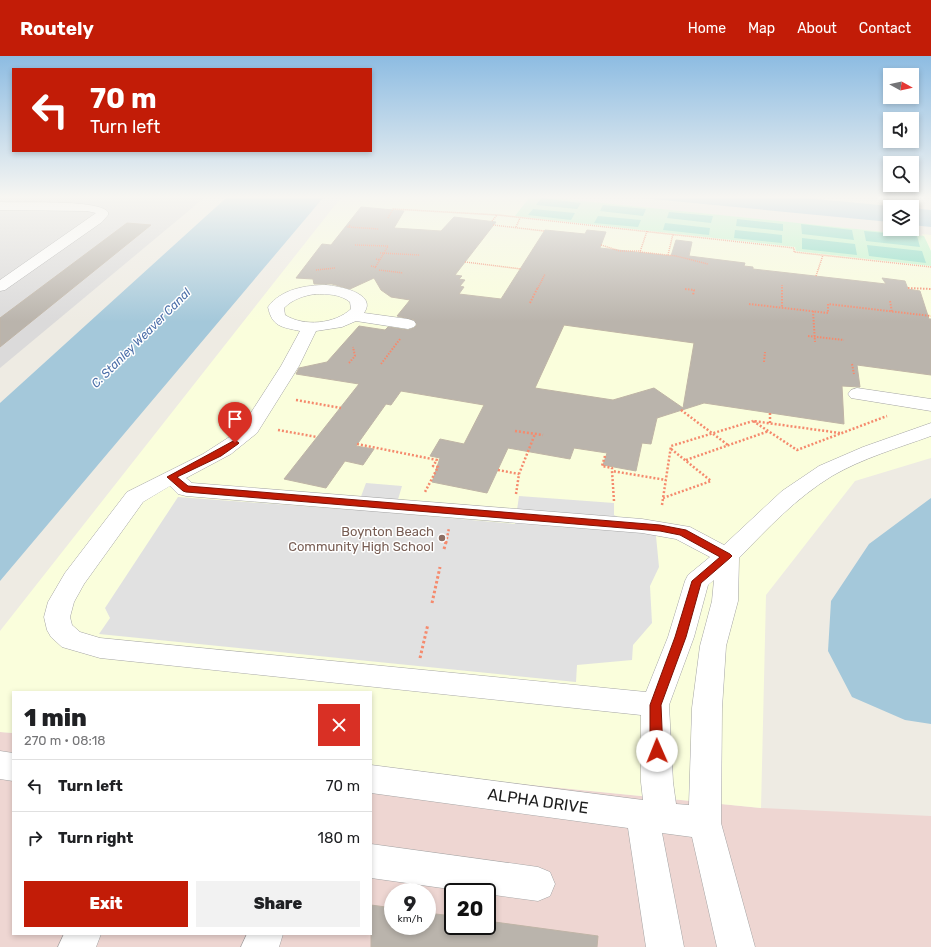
<!DOCTYPE html>
<html lang="en">
<head>
<meta charset="utf-8">
<style>
	body { margin:0; font-family:Rubik,sans-serif; background:#f2f2f2; color:#202124; height:100vh; display:flex; flex-direction:column; font-size:15px; white-space:nowrap }
	* { box-sizing:border-box; margin:0 }
	p { font-size:13px; color:#757577 }
	.icon { flex:none; width:22px; height:22px; fill:none; stroke:currentColor; stroke-width:2; stroke-linecap:round; stroke-linejoin:round }
	.map { position:relative; flex:1; overflow:hidden }
	.side { position:absolute; left:12px; top:635px; width:360px; height:244px; display:flex; flex-direction:column; background:#fff; border-radius:0px; box-shadow:0 2px 6px #0003 }
	.side>* { flex:none }
	.hud { position:absolute; left:12px; top:12px; width:360px; height:84px; border-radius:0px; box-shadow:0 2px 6px #0003; background:#c21c07; color:#fff; overflow:hidden }
	.needle { width:26px; rotate:98deg }
	.buttons { position:absolute; left:883px; top:12px; display:grid; gap:8px }
	.buttons a { display:grid; place-items:center; width:36px; height:36px; border-radius:0px; background:#fff; box-shadow:0 2px 6px #0003; font-size:20px }
	.speed { position:absolute; left:384px; top:827px; display:flex; gap:8px; font-size:20px; font-weight:700; text-align:center }
	.speed>* { display:grid; place-content:center; width:52px; height:52px; border-radius:50%; background:#fff; box-shadow:0 2px 6px #0003; line-height:1 }
	.speed small { font-size:10px; font-weight:400 }
	.speed .limit { border:2px solid #111; border-radius:6px; background:#fff; color:#111 }
	.pin { position:absolute; display:grid; place-items:center; width:34px; height:34px; color:#fff; margin:-41px -17px; border-radius:50% 50% 50% 0; rotate:-45deg; box-shadow:0 0 4px #0007 }
	.pin .icon { rotate:45deg }
	.me { position:absolute; width:44px; margin:-22px; rotate:359deg; stroke-linejoin:round; filter:drop-shadow(0 0 3px #0008) }
	.turn { display:flex; align-items:center; gap:14px; height:84px; padding:0 12px; font-size:18px }
	.turn .icon { width:52px; height:52px; stroke-width:2.5 }
	.turn b { display:block; font-size:28px; line-height:34px }
	.round { display:grid; place-items:center; flex:none; width:42px; height:42px; border-radius:0px; background:#f2f2f2 }
	.overview { display:flex; align-items:center; justify-content:space-between; height:68px; padding:0 12px }
	h1 { font-size:24px; font-weight:800; line-height:30px }
	.action { display:flex; gap:8px; margin-top:auto; padding:8px 12px }
	.action a { flex:1; height:46px; border-radius:0px; background:#c21c07; color:#fff; font-size:16px; font-weight:800; line-height:46px; text-align:center }
	.action a+a { background:#f2f2f2; color:#202124 }
	ul { padding:0; list-style:none }
	li { display:flex; align-items:center; gap:12px; height:52px; padding:0 12px; border-top:1px solid #e0e0e0 }
	li div { flex:1 }
	li b { display:block; font-size:15px }
	li em { font-style:normal }
	header { display:flex; align-items:center; gap:24px; box-sizing:border-box; height:56px; padding:0 20px; background:#c21c07; color:#fff }
	header strong { font-size:19px }
	nav { display:flex; gap:22px; margin-inline-start:auto; font-size:14px }
	.map>svg:first-child { display:block }
</style>
</head>
<body>
<header>
<strong>Routely</strong>
<nav><a>Home</a><a>Map</a><a>About</a><a>Contact</a></nav>
</header>
<div class="map">
<svg width="931" height="891" viewBox="0 0 931 891">
	<rect width="100%" height="100%" fill="#eeebe3"/>
	<path fill="#dbdada" d="M 0,142 L 204,142 L 0,312 Z"/>
	<path fill="#eed6d2" fill-rule="evenodd" d="M 0,676 L 13,677 L 13,878 L 371,878 L 371,713 L 761,752 L 931,760 L 931,891 L 0,891 ZM 393,836 L 427,836 L 427,870 L 393,870 ZM 453,836 L 487,836 L 487,870 L 453,870 Z"/>
	<path fill="#fafedc" d="M 346,142 L 554,142 L 923,180 L 922,178 L 931,179 L 931,402 L 855,425 L 766,539 L 761,752 L 371,713 L 371,636 L 13,636 L 13,677 L 0,676 L 0,575 L 339,144 Z"/>
	<path fill="#c0f7cb" d="M 529,142 L 554,142 L 924,180 L 931,195 L 931,210 L 796,195 L 795,191 L 515,160 Z"/>
	<path fill="#83dbc3" d="M 541,142 L 581,147 L 577,153 L 536,149 Z
		M 603,149 L 646,153 L 643,160 L 600,155 Z
		M 533,153 L 575,157 L 571,164 L 528,159 Z
		M 669,156 L 713,160 L 711,167 L 667,162 Z
		M 598,160 L 641,164 L 638,171 L 594,167 Z
		M 737,163 L 783,168 L 783,175 L 736,170 Z
		M 665,167 L 710,172 L 709,179 L 663,174 Z
		M 801,168 L 852,174 L 854,184 L 802,178 Z
		M 735,174 L 782,179 L 782,187 L 734,182 Z
		M 864,175 L 917,180 L 920,191 L 866,185 Z
		M 802,182 L 855,188 L 857,199 L 802,193 Z
		M 867,189 L 922,195 L 926,207 L 869,200 Z"/>
	<path fill="#e1e1e1" d="M 366,427 L 402,430 L 394,457 L 515,468 L 519,440 L 614,447 L 614,459 L 656,480 L 659,511 L 650,530 L 652,567 L 633,589 L 632,604 L 577,609 L 576,626 L 99,578 L 110,562 L 105,552 L 178,441 L 356,454 Z"/>
	<path fill="#a4c8da" d="M 226,142 L 323,142 L 0,525 L 0,347 Z
		M 641,142 L 805,142 L 901,151 L 890,151 L 890,166 Z
		M 912,152 L 931,154 L 931,171 L 912,169 Z
		M 931,442 L 931,668 L 905,664 L 852,641 L 828,595 L 831,545 L 869,488 Z"/>
	<path fill="#bab4ac" stroke="#bfb4a6" fill-rule="evenodd" d="M 361,151 L 404,155 L 394,172 L 441,175 L 454,161 L 496,166 L 455,219 L 462,220 L 459,223 L 465,224 L 460,230 L 464,231 L 459,238 L 501,243 L 545,174 L 585,178 L 587,174 L 606,176 L 600,192 L 671,200 L 676,184 L 692,186 L 689,200 L 745,207 L 744,210 L 753,211 L 753,213 L 886,228 L 882,222 L 905,225 L 908,233 L 920,235 L 929,263 L 931,263 L 931,319 L 857,309 L 860,331 L 842,330 L 844,368 L 704,347 L 657,362 L 651,388 L 642,387 L 636,415 L 603,409 L 607,397 L 574,392 L 570,403 L 508,392 L 487,437 L 432,426 L 440,402 L 430,400 L 440,383 L 464,388 L 484,349 L 401,335 L 391,349 L 386,348 L 356,390 L 374,393 L 363,409 L 345,405 L 326,432 L 284,423 L 359,328 L 296,318 L 299,312 L 327,306 L 359,270 L 385,274 L 388,271 L 408,274 L 414,272 L 417,269 L 414,264 L 397,260 L 410,244 L 391,241 L 381,234 L 374,222 L 350,233 L 332,228 L 314,228 L 313,223 L 296,222 L 322,188 L 331,189 ZM 564,269 L 694,287 L 683,352 L 654,332 L 613,344 L 535,332 Z
		M 127,167 L 151,169 L 0,291 L 0,262 Z
		M 371,849 L 393,852 L 393,870 L 427,870 L 427,857 L 453,860 L 453,870 L 487,870 L 487,865 L 598,880 L 597,891 L 371,891 Z"/>
	<g fill="none" stroke-linecap="round" stroke-linejoin="round">
		<g stroke="#a4a4a4" stroke-width="1">
			<path id="minor" d="M 0,146 C 19,147 99,143 108,156 L 108,159 L 102,166 L 5,234 L 0,235 L 0,224 L 96,157 L 87,155 L 0,154 Z
				M 326,229 C 338,230 378,237 364,257 L 408,263 L 414,265 L 416,268 L 414,271 L 408,273 L 356,265 L 342,271 L 316,275 L 299,310 L 257,377 L 231,398 L 186,422 L 192,427 L 642,463 L 690,471 L 724,489 L 782,435 L 819,410 L 863,391 L 931,367 L 931,380 C 898,392 863,402 832,420 C 796,442 768,472 739,502 L 738,545 L 726,590 L 722,652 L 721,767 L 755,891 L 717,891 L 692,781 L 662,777 L 684,891 L 646,891 L 628,772 L 371,737 L 371,709 L 643,744 L 641,726 L 641,659 L 100,602 L 62,591 L 51,581 L 47,574 L 44,561 L 48,546 L 65,517 L 127,436 L 203,398 L 231,380 L 243,369 L 281,310 L 300,275 C 282,271 272,271 268,251 C 281,233 306,229 326,229 ZM 315,238 C 328,238 340,238 350,246 L 351,253 C 335,268 304,271 285,259 L 284,252 C 293,243 303,240 315,238 ZM 170,430 L 178,438 L 186,440 L 642,477 L 676,483 L 710,501 L 688,519 L 685,525 L 668,581 L 646,636 L 100,582 L 80,576 L 72,569 L 70,561 L 74,546 L 84,528 L 143,446 ZM 714,524 L 712,545 L 700,590 L 692,652 L 689,749 L 676,748 L 673,726 L 669,649 L 694,581 L 708,529 Z
				M 857,332 L 931,343 L 931,355 L 851,342 L 848,338 L 851,334 Z
				M 0,695 L 13,697 L 13,725 L 0,723 Z
				M 371,788 L 538,811 L 550,816 L 555,828 L 550,840 L 538,845 L 487,838 L 487,836 L 471,836 L 371,822 Z
				M 64,878 L 101,878 L 96,891 L 58,891 Z
				M 247,878 L 283,878 L 279,891 L 241,891 Z"/>
		</g>
		<path stroke="#f58a6d" stroke-width="1.5" stroke-dasharray="1 1" stroke-linecap="butt" d="M 388,162 L 393,153 L 498,159 L 794,192 L 794,196 L 931,211
			M 492,165 L 497,159
			M 350,169 L 348,171 L 379,173
			M 493,169 L 544,175
			M 516,171 L 520,162
			M 647,175 L 640,196 L 676,200 L 708,208
			M 355,189 L 388,190 L 375,212
			M 601,189 L 620,195 L 640,195
			M 380,197 L 420,199
			M 668,199 L 673,178
			M 376,203 L 380,204
			M 465,206 L 521,213
			M 371,210 L 376,211
			M 316,214 L 335,212
			M 379,214 L 403,217
			M 816,220 L 823,199
			M 782,229 L 782,232
			M 538,232 L 545,218"/>
		<path stroke="#f58a6d" stroke-width="2" stroke-dasharray="1.5 1.5" stroke-linecap="butt" d="M 782,231 L 782,251
			M 908,232 L 931,233
			M 685,233 L 694,234 L 693,239
			M 890,245 L 892,256
			M 530,247 L 538,231
			M 749,248 L 828,257 L 828,248 L 931,260
			M 813,255 L 815,286
			M 808,280 L 844,284
			M 764,306 L 765,296
			M 349,307 L 355,300 L 353,291
			M 381,308 L 400,283
			M 852,308 L 854,318
			M 296,344 L 299,344"/>
		<path stroke="#f58a6d" stroke-width="2.5" stroke-dasharray="2 2" stroke-linecap="butt" d="M 296,344 L 341,352
			M 681,354 L 728,389
			M 770,357 L 770,367
			M 278,374 L 317,381
			M 515,375 L 543,379
			M 840,377 L 753,365 L 797,394 L 887,360
			M 357,388 L 437,404 L 433,410 L 438,411 L 425,436
			M 605,400 L 602,410 L 612,412 L 612,415
			M 686,404 L 769,375
			M 498,414 L 519,418
			M 516,438 L 519,418 L 535,378
			M 663,442 L 711,425 L 671,393
			M 614,445 L 612,415 L 666,424
			M 662,449 L 671,390 L 753,365
			M 446,487 L 449,472"/>
		<path stroke="#f58a6d" stroke-width="3" stroke-dasharray="2.5 2.5" stroke-linecap="butt" d="M 444,493 L 446,486
			M 432,547 L 440,511
			M 420,602 L 428,568"/>
		<use href="#minor" fill="#fff" fill-rule="evenodd"/>
	</g>
	<linearGradient id="sky" x2="0" y2="1"><stop stop-color="#8dbce2"/><stop offset="0.53" stop-color="#f7f6f2"/><stop offset="1" stop-color="#f7f6f2" stop-opacity="0"/></linearGradient>
	<rect width="931" height="266" fill="url(#sky)"/>
	<path fill="#c21c07" stroke="#7e1205" d="M 235,384 L 239,387 L 238,388 L 221,400 L 177,421 L 188,430 L 660,469 L 686,474 L 730,498 L 732,500 L 730,502 L 701,527 L 686,581 L 661,649 L 663,695 L 661,699 L 657,701 L 652,699 L 650,695 L 650,649 L 675,581 L 692,525 L 720,501 L 680,479 L 660,475 L 186,436 L 183,435 L 167,421 Z"/>
	<circle fill="#8d6e63" stroke="#fff" stroke-width="1.5" cx="442" cy="482" r="4"/>
	<g text-anchor="middle" dominant-baseline="central" stroke-width="3" stroke-linejoin="round" paint-order="stroke">
		<g font-size="12" font-style="italic" fill="#4d70a9" stroke="#fff">
			<text transform="translate(141 282) rotate(-45)">C. Stanley Weaver Canal</text>
		</g>
		<g font-size="13" fill="#785e54" stroke="#fff" text-anchor="end">
			<text x="434" y="475">Boynton Beach<tspan x="434" dy="15">Community High School</tspan></text>
		</g>
		<g font-size="16" fill="#1d1d1d" stroke="#fff">
			<text transform="translate(538 745) rotate(8)">ALPHA DRIVE</text>
		</g>
	</g>
</svg>
<div class="buttons">
<a><svg class="needle" viewBox="-14 -14 28 28"><path d="M0-13l5 13h-10z" fill="#e53935"/><path d="M0 13l5-13h-10z" fill="#757577"/></svg></a>
<a><svg class="icon" aria-label="sound" viewBox="0 0 24 24"><path d="M4 9h4l5-4v14l-5-4H4zM17 9q2 3 0 6"/></svg></a>
<a><svg class="icon" aria-label="search" viewBox="0 0 24 24"><circle cx="10" cy="10" r="6"/><path d="M15 15l6 6"/></svg></a>
<a><svg class="icon" aria-label="layers" viewBox="0 0 24 24"><path d="M12 4l9 5-9 5-9-5zM3 14l9 5 9-5"/></svg></a>
</div>
<div class="speed"><div>9<small>km/h</small></div><div class="limit">20</div></div>
<div class="pin" style="left:235px;top:387px;background:#d93025"><svg class="icon" aria-label="arrive" viewBox="0 0 24 24"><path d="M6 21V4h12l-3 4 3 4H6"/></svg></div>
<svg class="me" style="left:657px;top:695px" viewBox="-20 -20 40 40"><circle r="19" fill="#fff"/><path d="M0-13L10 11 0 6-10 11z" fill="#c21c07"/></svg>
<div class="hud">
<div class="turn"><svg class="icon" aria-label="left" viewBox="0 0 24 24"><path d="M17 20v-9H6M10 6l-5 5 5 5"/></svg><div><b>70 m</b>Turn left</div></div>
</div>
<section class="side">
<div class="overview"><div><h1>1 min</h1><p>270 m · 08:18</p></div><a class="round" style="background:#d93025;color:#fff"><svg class="icon" aria-label="close" viewBox="0 0 24 24"><path d="M6 6l12 12M18 6L6 18"/></svg></a></div>
<ul>
<li><svg class="icon" aria-label="left" viewBox="0 0 24 24"><path d="M17 20v-9H6M10 6l-5 5 5 5"/></svg><div><b>Turn left</b></div><em>70 m</em></li>
<li><svg class="icon" aria-label="right" viewBox="0 0 24 24"><path d="M7 20v-9h11M14 6l5 5-5 5"/></svg><div><b>Turn right</b></div><em>180 m</em></li>
</ul>
<div class="action"><a>Exit</a><a>Share</a></div>
</section>
</div>
</body>
</html>
